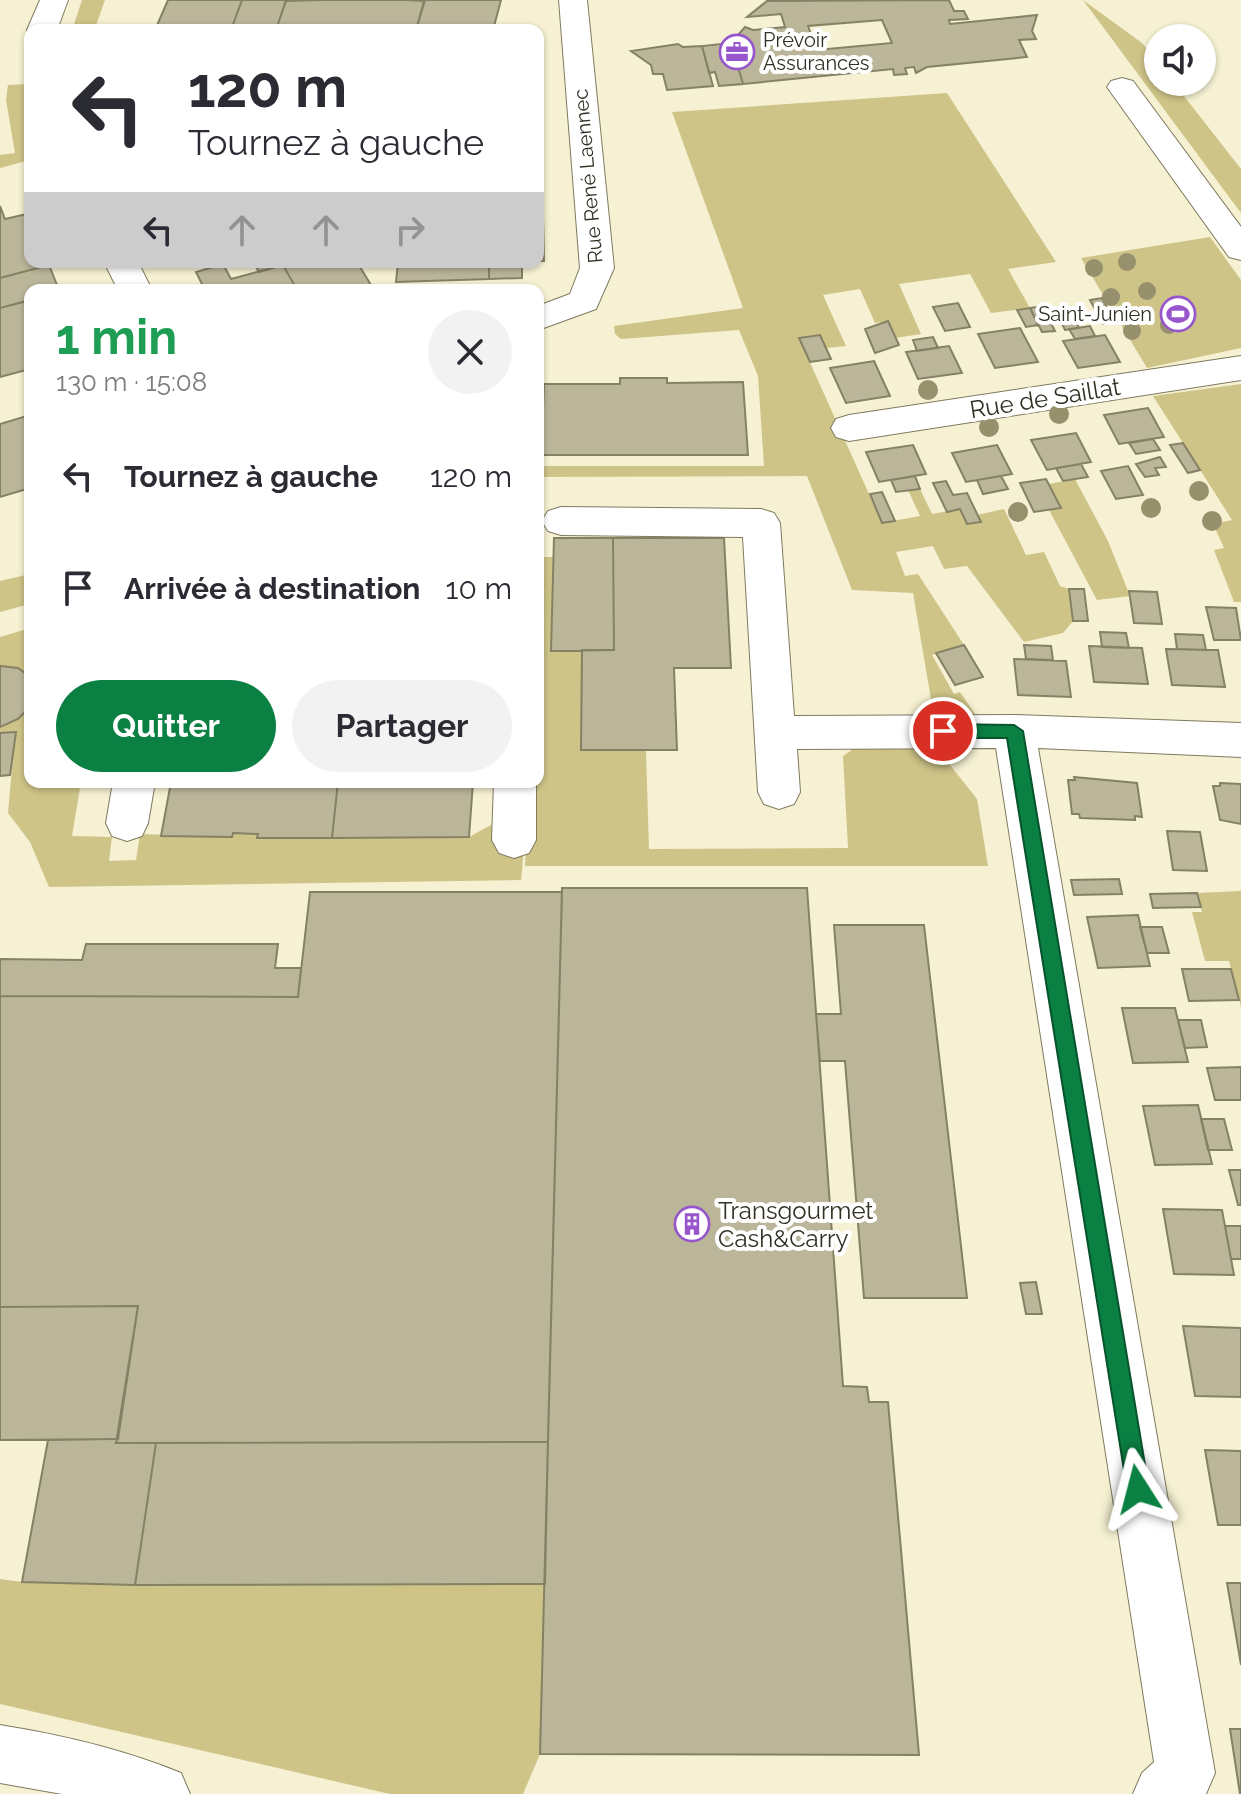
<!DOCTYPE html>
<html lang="fr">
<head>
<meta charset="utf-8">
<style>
	body { margin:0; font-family:Raleway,sans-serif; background:#f2f2f3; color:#2b2b33; height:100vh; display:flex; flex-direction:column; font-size:30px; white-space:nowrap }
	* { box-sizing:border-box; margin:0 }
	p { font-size:26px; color:#7c7c81 }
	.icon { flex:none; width:44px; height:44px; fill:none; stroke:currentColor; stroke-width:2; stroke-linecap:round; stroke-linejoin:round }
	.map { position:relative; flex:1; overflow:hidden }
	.details { position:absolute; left:24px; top:284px; width:520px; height:504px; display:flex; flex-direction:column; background:#fff; border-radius:16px; box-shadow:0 2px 6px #0004 }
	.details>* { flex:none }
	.banner { position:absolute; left:24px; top:24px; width:520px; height:244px; border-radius:16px; box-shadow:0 2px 6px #0004; background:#fff; color:#2b2b33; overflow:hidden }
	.buttons { position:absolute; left:1144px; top:24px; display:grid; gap:16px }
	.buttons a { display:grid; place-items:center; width:72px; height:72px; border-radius:50%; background:#fff; box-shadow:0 2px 6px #0004; font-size:40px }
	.pin { position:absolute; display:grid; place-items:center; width:68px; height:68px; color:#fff; margin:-34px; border:4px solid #fff; border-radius:50%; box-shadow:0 2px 8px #0007 }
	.me { position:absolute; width:88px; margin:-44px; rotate:351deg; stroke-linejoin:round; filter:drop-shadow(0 0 6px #0008) }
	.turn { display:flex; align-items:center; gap:28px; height:168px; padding:0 32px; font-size:36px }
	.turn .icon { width:104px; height:104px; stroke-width:2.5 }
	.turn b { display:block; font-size:56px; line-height:68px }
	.lanes { display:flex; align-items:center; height:76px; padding:0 32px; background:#0003; justify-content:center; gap:40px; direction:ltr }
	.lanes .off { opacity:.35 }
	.round { display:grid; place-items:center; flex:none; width:84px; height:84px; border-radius:42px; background:#f2f2f3 }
	.overview { display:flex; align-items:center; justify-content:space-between; height:136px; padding:0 32px }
	h1 { font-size:48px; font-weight:700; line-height:60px; color:#1e9e55 }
	.button { display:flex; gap:16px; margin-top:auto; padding:16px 32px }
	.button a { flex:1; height:92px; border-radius:48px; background:#0b8043; color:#fff; font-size:32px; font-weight:700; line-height:92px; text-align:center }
	.button a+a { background:#f2f2f3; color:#2b2b33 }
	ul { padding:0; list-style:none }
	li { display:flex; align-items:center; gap:24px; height:112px; padding:0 32px }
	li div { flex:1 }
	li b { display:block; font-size:30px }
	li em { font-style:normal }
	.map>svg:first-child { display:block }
</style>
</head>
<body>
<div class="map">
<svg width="1241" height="1794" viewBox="0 0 1241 1794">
	<rect width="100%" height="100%" fill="#f6f1d2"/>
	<path fill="#cec488" d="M 82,0 L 105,0 L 95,28 L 72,30 Z
		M 1083,0 L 1142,43 L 1158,63 L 1158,82 L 1173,82 L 1241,169 L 1241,213 Z
		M 30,84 L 30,160 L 0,168 L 0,155 L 15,153 L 6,100 L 8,85 Z
		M 947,93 L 1056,262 L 1008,269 L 1030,308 L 991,313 L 970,274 L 899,284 L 921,334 L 895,338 L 888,321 L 875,323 L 860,289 L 823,295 L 846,346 L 826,348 L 820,335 L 799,338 L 882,523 L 920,516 L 908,490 L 920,489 L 932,514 L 960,509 L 977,515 L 1004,509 L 1026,555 L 1044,552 L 1060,586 L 1069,589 L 1073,621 L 1063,633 L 1024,642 L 967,566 L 944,569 L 933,546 L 896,552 L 905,576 L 918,574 L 964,645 L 932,655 L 954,694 L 960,692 L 975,714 L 928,715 L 932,705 L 913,593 L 852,590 L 807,476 L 538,477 L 538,466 L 764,466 L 758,376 L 739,330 L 621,339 L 615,334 L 614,326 L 743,308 L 672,112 Z
		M 1210,237 L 1241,280 L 1241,348 L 1147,368 L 1081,258 Z
		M 1241,384 L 1241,602 L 1234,602 L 1214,550 L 1224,548 L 1213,524 L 1232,520 L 1153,396 Z
		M 1075,479 L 1108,541 L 1130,596 L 1097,600 L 1049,510 L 1060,507 L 1049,484 Z
		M 538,557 L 554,557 L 582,650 L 581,750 L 646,751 L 649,849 L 848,848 L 843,756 L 856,747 L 931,741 L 977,799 L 988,866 L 525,866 L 529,782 L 538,782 Z
		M 30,574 L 30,604 L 0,612 L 0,581 Z
		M 30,628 L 30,677 L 18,668 L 0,666 L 0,637 Z
		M 30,707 L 30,782 L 81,782 L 72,836 L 112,837 L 109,861 L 136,860 L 140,834 L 232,837 L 233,833 L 258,834 L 258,838 L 469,837 L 502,819 L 524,848 L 521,880 L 49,887 L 30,842 L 8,813 L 15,733 L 0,733 L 0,727 L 18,719 Z
		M 1241,891 L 1241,1007 L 1229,961 L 1205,961 L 1192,912 L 1202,912 L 1197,893 Z
		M 0,1579 L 22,1582 L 135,1585 L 545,1584 L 540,1754 L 523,1794 L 390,1794 L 0,1704 Z"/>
	<path fill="#bbb699" stroke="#858165" stroke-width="2" fill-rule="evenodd" d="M 168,0 L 242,0 L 231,30 L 155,30 Z
		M 242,0 L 286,0 L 276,30 L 231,30 Z
		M 321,0 L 405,0 L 424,1 L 416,30 L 276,30 L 286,1 Z
		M 501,0 L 493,30 L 416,30 L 425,0 Z
		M 949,0 L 954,11 L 964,11 L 968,19 L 949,20 L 950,24 L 1037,15 L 1032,31 L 1036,39 L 1019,40 L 1027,57 L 927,67 L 916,73 L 914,67 L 905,68 L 907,74 L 894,75 L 893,69 L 743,84 L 731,43 L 745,27 L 753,30 L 785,27 L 781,14 L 747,17 L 767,1 ZM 882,20 L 892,43 L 817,50 L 808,26 Z
		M 731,43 L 743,84 L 719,86 L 715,72 L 709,73 L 702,46 Z
		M 678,44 L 683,47 L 702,46 L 713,86 L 667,90 L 663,74 L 653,74 L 651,65 L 631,51 Z
		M 0,206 L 5,219 L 27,214 L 30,221 L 30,262 L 48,262 L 49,265 L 0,278 Z
		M 538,217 L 543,217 L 544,261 L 538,261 Z
		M 253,262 L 357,262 L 374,290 L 297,290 L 283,265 L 259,272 Z
		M 398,262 L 489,262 L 489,279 L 396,282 Z
		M 489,262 L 522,262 L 522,278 L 489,279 Z
		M 223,264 L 231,279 L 283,265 L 297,290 L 205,290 L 196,272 Z
		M 49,265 L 59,290 L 30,290 L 30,300 L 0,308 L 0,278 Z
		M 1102,298 L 1115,322 L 1103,324 L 1090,300 Z
		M 27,301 L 30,308 L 30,369 L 0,377 L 0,308 Z
		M 958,303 L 970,327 L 945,331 L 933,307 Z
		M 1042,306 L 1055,331 L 1042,332 L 1030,308 Z
		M 1030,308 L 1038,325 L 1026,327 L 1017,310 Z
		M 1070,311 L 1079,328 L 1065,330 L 1057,313 Z
		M 888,321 L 899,345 L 875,353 L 865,329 Z
		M 1090,326 L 1095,336 L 1075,339 L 1069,329 Z
		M 1020,328 L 1038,362 L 995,368 L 978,334 Z
		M 820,335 L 831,359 L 810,362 L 799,338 Z
		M 1105,335 L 1120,362 L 1078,368 L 1063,341 Z
		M 933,337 L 938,348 L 917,351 L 913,340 Z
		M 949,346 L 962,373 L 918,379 L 906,352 Z
		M 874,361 L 890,396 L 846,403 L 830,368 Z
		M 620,378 L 667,378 L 667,383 L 743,382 L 748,455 L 541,455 L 544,384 L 620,384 Z
		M 1148,408 L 1164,437 L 1119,444 L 1104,415 Z
		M 30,415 L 30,488 L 0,497 L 0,424 Z
		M 1076,433 L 1091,462 L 1047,470 L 1031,440 Z
		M 1153,439 L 1160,450 L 1136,454 L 1129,443 Z
		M 1183,443 L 1200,470 L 1188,473 L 1170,445 Z
		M 913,445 L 926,474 L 879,482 L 866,452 Z
		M 997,445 L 1012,474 L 966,482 L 952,453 Z
		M 1160,457 L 1166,467 L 1155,468 L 1159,475 L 1145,477 L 1136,464 Z
		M 1081,464 L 1088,477 L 1063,481 L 1056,468 Z
		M 1128,466 L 1143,495 L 1116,499 L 1101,471 Z
		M 915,476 L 920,489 L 896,492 L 891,480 Z
		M 1001,476 L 1008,489 L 983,494 L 977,480 Z
		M 1046,479 L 1061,508 L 1034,512 L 1020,483 Z
		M 946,481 L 953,495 L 967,493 L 981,522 L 967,524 L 960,509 L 947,512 L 933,483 Z
		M 882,492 L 895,521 L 882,523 L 870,494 Z
		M 554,538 L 613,538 L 614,650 L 551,651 Z
		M 613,538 L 724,538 L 731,668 L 674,668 L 677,750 L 581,750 L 582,650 L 614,650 Z
		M 1069,589 L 1084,589 L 1088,621 L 1073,621 Z
		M 1129,591 L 1157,592 L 1162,624 L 1134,623 Z
		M 1206,607 L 1236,608 L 1241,640 L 1214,640 Z
		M 1100,632 L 1126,633 L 1129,648 L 1102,647 Z
		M 1175,634 L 1203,635 L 1206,650 L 1177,649 Z
		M 964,645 L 983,677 L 955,685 L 936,653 Z
		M 1024,645 L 1051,646 L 1053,660 L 1026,659 Z
		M 1089,646 L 1142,648 L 1148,684 L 1094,682 Z
		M 1166,649 L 1218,650 L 1225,687 L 1172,685 Z
		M 1014,659 L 1066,661 L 1071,697 L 1018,695 Z
		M 0,666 L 18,668 L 30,677 L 30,707 L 18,719 L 0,727 Z
		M 16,732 L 10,775 L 0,776 L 0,733 Z
		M 1074,777 L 1137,783 L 1142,817 L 1135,816 L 1135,820 L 1080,818 L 1079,814 L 1072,814 L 1068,780 L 1075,780 Z
		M 171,782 L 338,782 L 332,838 L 257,838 L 258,834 L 233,833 L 232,837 L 161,836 Z
		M 338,782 L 473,782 L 469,837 L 332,838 Z
		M 1220,783 L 1241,784 L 1241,824 L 1220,820 L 1213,786 L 1220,786 Z
		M 1167,831 L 1200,832 L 1207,871 L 1173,870 Z
		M 1119,879 L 1122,894 L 1074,895 L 1071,880 Z
		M 562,888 L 807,888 L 843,1386 L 867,1387 L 869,1402 L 888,1402 L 919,1755 L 540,1754 Z
		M 310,892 L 562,892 L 548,1442 L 116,1443 L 138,1306 L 0,1307 L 0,996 L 298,997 Z
		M 1197,893 L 1201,907 L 1153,908 L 1150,894 Z
		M 1138,915 L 1150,966 L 1098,968 L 1087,917 Z
		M 834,925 L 924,925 L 967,1298 L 864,1298 L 845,1061 L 820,1061 L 816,1014 L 841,1014 Z
		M 1140,927 L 1162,927 L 1169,953 L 1147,953 Z
		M 86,944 L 278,944 L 275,968 L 301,968 L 298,997 L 0,996 L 0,959 L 82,960 Z
		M 1182,969 L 1231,969 L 1239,1000 L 1189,1001 Z
		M 1122,1008 L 1175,1008 L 1188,1062 L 1133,1063 Z
		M 1178,1020 L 1201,1020 L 1207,1047 L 1185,1048 Z
		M 1241,1067 L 1241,1100 L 1215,1100 L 1207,1068 Z
		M 1198,1105 L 1212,1164 L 1155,1165 L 1143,1106 Z
		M 1201,1119 L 1224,1119 L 1232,1150 L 1208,1150 Z
		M 1229,1170 L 1241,1170 L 1241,1205 L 1238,1205 Z
		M 1163,1209 L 1222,1210 L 1234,1275 L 1174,1274 Z
		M 1225,1226 L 1241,1226 L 1241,1259 L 1231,1259 Z
		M 1036,1282 L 1042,1314 L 1026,1314 L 1020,1283 Z
		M 138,1306 L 118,1439 L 0,1440 L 0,1307 Z
		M 1183,1326 L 1241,1328 L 1241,1397 L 1195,1396 Z
		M 118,1439 L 116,1443 L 156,1443 L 135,1585 L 22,1582 L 48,1440 Z
		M 548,1442 L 545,1584 L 135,1585 L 156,1443 Z
		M 1205,1450 L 1241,1451 L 1241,1525 L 1218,1525 Z
		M 1227,1583 L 1241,1583 L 1241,1665 L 1238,1647 Z
		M 1230,1729 L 1241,1729 L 1241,1794 L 1240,1794 Z"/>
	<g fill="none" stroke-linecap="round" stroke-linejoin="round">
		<g stroke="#7f7a5f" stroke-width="2">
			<path id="minor" d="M 40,0 L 68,0 L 57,30 L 30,30 L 30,34 L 27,30 Z
				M 559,0 L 587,0 L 614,268 L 596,309 L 538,330 L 538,306 L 570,294 L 580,268 Z
				M 1122,78 L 1133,81 L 1241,227 L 1241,260 L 1229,257 L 1107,87 L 1111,81 Z
				M 104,262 L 138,262 L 152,290 L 118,290 Z
				M 1241,356 L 1241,380 L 849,441 L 836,437 L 831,428 L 836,419 L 849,415 Z
				M 561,507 L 761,509 L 774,513 L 780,523 L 794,716 L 1014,715 L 1241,723 L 1241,757 L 1038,748 L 1215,1773 L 1206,1794 L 1133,1794 L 1142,1773 L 1154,1762 L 996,748 L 797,749 L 800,792 L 794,804 L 779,809 L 764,804 L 758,792 L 743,537 L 561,535 L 548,531 L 542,521 L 548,511 Z
				M 113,782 L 155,782 L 148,823 L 142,836 L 127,841 L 112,836 L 106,823 Z
				M 494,782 L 536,782 L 536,840 L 529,853 L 514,858 L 499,853 L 492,840 Z
				M 0,1725 C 62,1735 123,1749 181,1773 L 190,1794 L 62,1794 L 0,1783 Z"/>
		</g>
		<use href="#minor" fill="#fff" fill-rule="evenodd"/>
	</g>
	<g fill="#96906c">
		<circle cx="1127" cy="262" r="9"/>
		<circle cx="1094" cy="268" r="9"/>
		<circle cx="1147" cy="291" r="9"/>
		<circle cx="1111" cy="297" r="9"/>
		<circle cx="1169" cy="325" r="9"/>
		<circle cx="1132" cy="331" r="9"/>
		<circle cx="928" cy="390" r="10"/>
		<circle cx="1059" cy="414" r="10"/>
		<circle cx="989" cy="427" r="10"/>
		<circle cx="1199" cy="491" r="10"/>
		<circle cx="1151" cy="508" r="10"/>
		<circle cx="1018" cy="512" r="10"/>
		<circle cx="1212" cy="521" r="10"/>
	</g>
	<path fill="#0b8043" stroke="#07532c" stroke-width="2" d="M 943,724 L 1014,725 L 1023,731 L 1149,1489 L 1146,1497 L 1138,1500 L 1130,1497 L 1127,1489 L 1007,738 L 943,738 L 934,731 Z"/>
	<defs>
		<g id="office-ring" transform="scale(1.8)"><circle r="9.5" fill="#fff" stroke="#9856cc" stroke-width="1.5"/><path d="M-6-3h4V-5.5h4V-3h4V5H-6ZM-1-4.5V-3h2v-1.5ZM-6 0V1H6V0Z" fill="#9856cc"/></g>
		<g id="stadium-ring" transform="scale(1.8)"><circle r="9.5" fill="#fff" stroke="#9856cc" stroke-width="1.5"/><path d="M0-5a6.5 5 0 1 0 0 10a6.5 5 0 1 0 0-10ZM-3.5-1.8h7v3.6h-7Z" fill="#9856cc"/></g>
		<g id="building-ring" transform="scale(1.8)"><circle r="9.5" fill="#fff" stroke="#9856cc" stroke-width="1.5"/><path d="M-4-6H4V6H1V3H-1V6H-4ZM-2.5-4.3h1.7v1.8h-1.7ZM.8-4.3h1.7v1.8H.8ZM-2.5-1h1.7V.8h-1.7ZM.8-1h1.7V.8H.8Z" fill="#9856cc"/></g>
	</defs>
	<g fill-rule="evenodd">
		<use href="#office-ring" x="737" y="52"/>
		<use href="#stadium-ring" x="1178" y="314"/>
		<use href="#building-ring" x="692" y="1224"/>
	</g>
	<g text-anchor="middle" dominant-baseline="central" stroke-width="8" stroke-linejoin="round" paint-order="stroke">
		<g font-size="20" fill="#323024" stroke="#fff" text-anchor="start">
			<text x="763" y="40">Prévoir<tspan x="763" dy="23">Assurances</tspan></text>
			<text x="1152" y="314" text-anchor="end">Saint-Junien</text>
		</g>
		<g font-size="20" fill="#323024" stroke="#fff">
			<text transform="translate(588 176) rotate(-95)">Rue René Laennec</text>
		</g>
		<g font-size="24" fill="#323024" stroke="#fff">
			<text transform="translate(1045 398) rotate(-9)">Rue de Saillat</text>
		</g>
		<g font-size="24" fill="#323024" stroke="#fff" text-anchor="start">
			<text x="718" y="1210">Transgourmet<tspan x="718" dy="28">Cash&amp;Carry</tspan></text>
		</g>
	</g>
</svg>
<div class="buttons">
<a><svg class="icon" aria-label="sound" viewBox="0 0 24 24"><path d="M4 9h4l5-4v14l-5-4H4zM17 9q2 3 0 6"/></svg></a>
</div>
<div class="pin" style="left:943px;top:731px;background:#d93025"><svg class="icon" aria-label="arrive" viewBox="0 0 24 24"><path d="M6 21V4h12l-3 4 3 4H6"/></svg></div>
<svg class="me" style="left:1138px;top:1489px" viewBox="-20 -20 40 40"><path d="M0-17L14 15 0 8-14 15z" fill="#0b8043" stroke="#fff" stroke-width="4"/></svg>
<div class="banner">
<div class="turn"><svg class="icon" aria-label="left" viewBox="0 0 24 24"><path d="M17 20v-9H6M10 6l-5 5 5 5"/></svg><div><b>120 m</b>Tournez à gauche</div></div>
<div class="lanes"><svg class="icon" aria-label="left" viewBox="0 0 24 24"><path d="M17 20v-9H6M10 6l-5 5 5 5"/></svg><svg class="icon off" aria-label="ahead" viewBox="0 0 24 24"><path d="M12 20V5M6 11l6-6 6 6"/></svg><svg class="icon off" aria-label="ahead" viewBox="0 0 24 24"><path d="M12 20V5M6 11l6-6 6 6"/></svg><svg class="icon off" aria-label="right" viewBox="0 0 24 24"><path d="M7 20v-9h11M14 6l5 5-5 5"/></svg></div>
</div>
<section class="details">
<div class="overview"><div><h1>1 min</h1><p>130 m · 15:08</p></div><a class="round"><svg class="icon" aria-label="close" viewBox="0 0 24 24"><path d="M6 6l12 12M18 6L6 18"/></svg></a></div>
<ul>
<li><svg class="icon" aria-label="left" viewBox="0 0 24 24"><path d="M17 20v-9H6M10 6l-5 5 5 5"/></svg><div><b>Tournez à gauche</b></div><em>120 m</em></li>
<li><svg class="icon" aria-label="arrive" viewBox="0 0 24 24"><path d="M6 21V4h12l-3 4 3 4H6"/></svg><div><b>Arrivée à destination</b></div><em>10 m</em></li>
</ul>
<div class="button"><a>Quitter</a><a>Partager</a></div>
</section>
</div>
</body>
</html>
